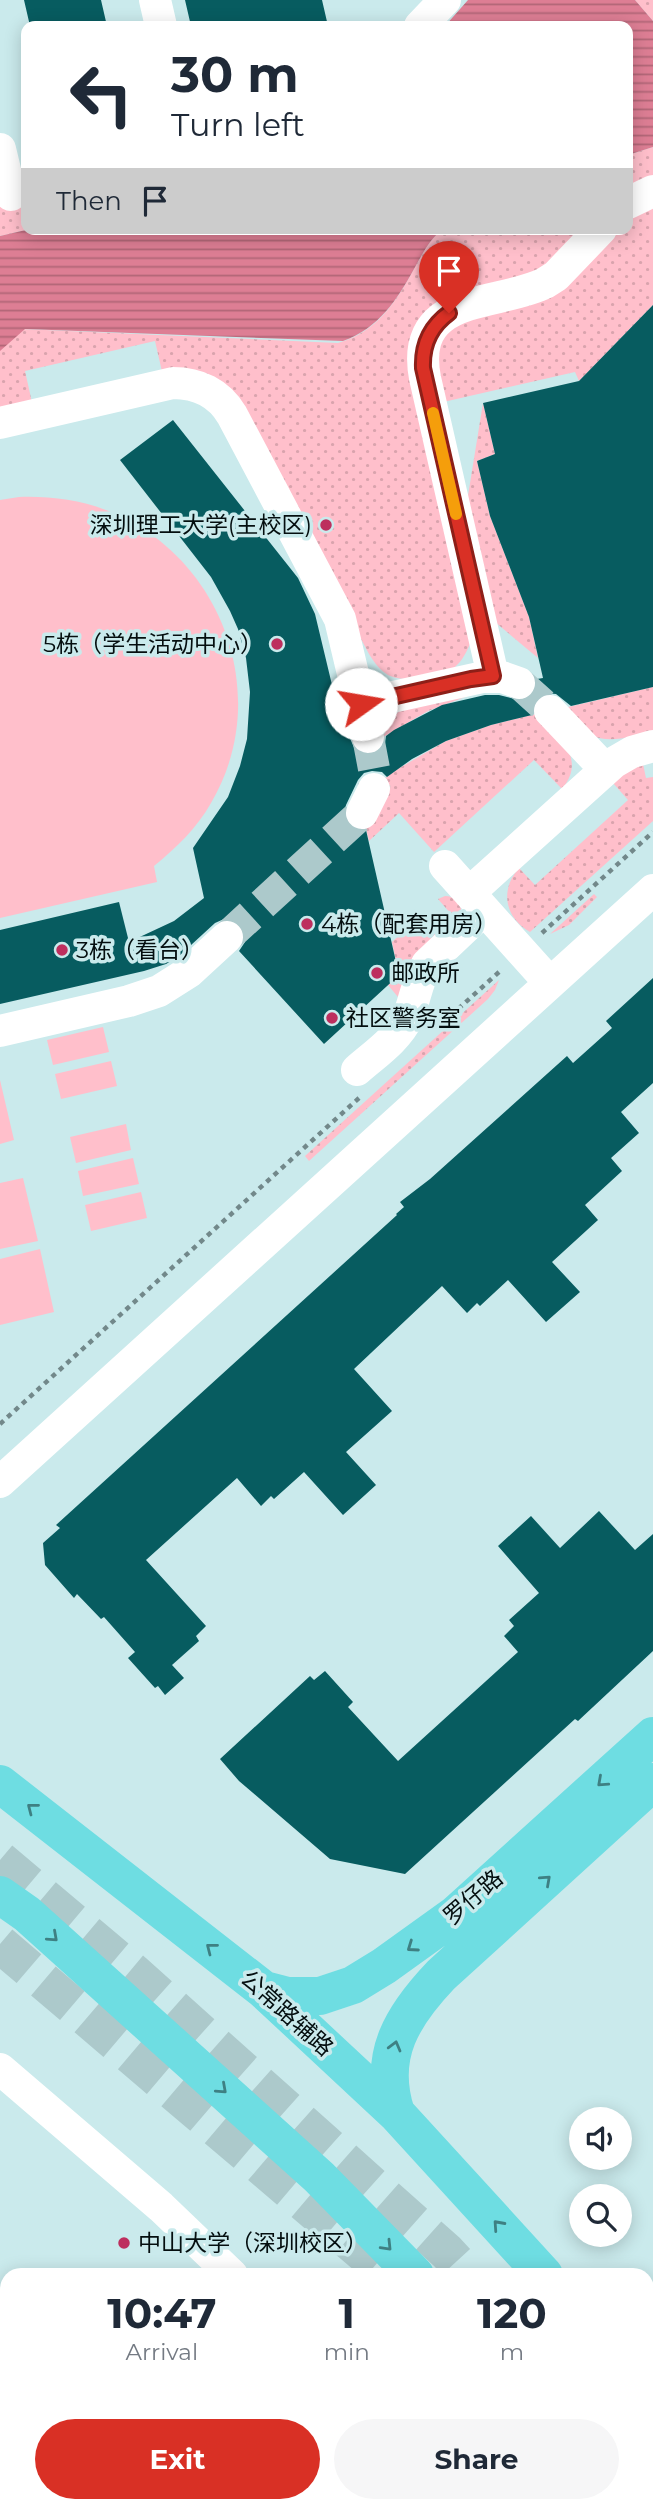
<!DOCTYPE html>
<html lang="en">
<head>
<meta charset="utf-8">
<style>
	body { margin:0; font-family:Montserrat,"Noto Sans SC",sans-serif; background:#f6f6f7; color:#1f2937; height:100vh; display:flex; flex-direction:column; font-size:26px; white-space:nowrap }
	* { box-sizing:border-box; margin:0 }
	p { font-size:23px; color:#747a83 }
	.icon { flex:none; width:38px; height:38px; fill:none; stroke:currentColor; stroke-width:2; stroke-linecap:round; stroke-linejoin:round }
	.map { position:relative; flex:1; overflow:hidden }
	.sheet { position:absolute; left:0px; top:2268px; width:654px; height:245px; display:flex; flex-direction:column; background:#fff; border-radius:21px 21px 0 0; box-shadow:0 4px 18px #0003 }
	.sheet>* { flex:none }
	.banner { position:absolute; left:21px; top:21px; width:612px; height:214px; border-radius:14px; box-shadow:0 4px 18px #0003; background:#fff; color:#1f2937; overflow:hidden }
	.fabs { position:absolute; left:569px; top:2107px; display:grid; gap:14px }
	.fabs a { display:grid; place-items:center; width:63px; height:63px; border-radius:50%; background:#fff; box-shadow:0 4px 18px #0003; font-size:35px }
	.pin { position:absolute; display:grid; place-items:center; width:60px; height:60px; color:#fff; margin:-72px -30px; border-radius:50% 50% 50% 0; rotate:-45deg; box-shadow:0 0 7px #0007 }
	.pin .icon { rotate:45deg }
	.me { position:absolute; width:77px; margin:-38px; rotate:77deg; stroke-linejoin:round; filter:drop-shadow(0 0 5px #0008) }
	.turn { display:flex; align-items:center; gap:24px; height:147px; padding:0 35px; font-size:32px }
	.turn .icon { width:91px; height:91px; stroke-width:2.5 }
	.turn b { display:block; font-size:49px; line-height:60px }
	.then { display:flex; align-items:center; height:66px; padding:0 35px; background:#0003; gap:14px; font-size:26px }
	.eta { display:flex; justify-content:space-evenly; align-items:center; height:119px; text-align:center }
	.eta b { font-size:42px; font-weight:700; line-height:49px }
	.action { display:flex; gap:14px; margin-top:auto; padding:14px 35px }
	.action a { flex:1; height:80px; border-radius:42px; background:#d93025; color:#fff; font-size:28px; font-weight:700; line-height:80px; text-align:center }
	.action a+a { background:#f6f6f7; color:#1f2937 }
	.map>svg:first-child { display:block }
</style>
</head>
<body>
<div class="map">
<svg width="653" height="2513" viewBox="0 0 653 2513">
	<defs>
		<pattern id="grass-dots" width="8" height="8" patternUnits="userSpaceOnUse" patternTransform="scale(1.75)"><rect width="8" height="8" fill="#ffbfcb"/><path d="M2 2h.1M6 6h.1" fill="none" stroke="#d9a3ad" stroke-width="1.8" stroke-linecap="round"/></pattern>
		<pattern id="water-rules" width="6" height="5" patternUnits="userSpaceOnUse" patternTransform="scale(1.75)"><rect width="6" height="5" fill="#dd7e94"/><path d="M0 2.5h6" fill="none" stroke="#b16677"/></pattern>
	</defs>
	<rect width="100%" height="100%" fill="#caeaec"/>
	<path fill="url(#grass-dots)" d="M 635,0 L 653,0 L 653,21 Z
		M 653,147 L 653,182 L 628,192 L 628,155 Z
		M 653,200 L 653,305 L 579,381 L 575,372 L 439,403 L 439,335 L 613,229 L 628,229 L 628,214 Z
		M 26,201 L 26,229 L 30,229 L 0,236 L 0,207 Z
		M 443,229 L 589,229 L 552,268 L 429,319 L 470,644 C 459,669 451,673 425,677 C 396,681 385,680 369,654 L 236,405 L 163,376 L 155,341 L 25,371 L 33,407 L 0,414 L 0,328 L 338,343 C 377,332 396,302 414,269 C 423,253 429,240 443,229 Z
		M 483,403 L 495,454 L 477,461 L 490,516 L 529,617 L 538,658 L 489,617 L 465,514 Z
		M 653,687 L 653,731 C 634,735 610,745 591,735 C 580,729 570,717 560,709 Z
		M 473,694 L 428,711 L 383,737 L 391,719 L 401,709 Z
		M 540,713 C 559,736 587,759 562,789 L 534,760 L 434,852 L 399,813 L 369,841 L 365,824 L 384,779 L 396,770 L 446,741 L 491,725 Z
		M 643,764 L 646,778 L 653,777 L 653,821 L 530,932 C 504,917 500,889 519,868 L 535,885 L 628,800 L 613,783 L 625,772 Z
		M 594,894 L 597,897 L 569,925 L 550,934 Z
		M 445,896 C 455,896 459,903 462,911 L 458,922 L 438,899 Z
		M 419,917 L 439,939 L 403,1003 L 388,985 L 399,975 L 392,942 Z
		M 499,980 L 495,990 L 488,999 L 309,1161 L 305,1156 Z"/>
	<path fill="#ffbfcb" d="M 19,497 C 51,496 83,500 113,513 C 224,560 273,698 211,803 C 197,828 176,848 154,866 L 157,882 L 0,918 L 0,500 Z
		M 103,1027 L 109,1052 L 53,1065 L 47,1040 Z
		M 111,1061 L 117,1086 L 61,1099 L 55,1074 Z
		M 0,1080 L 14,1140 L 0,1144 Z
		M 126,1124 L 131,1150 L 76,1163 L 70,1137 Z
		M 133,1158 L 139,1184 L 83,1196 L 78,1171 Z
		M 23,1178 L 38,1241 L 0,1249 L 0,1183 Z
		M 141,1192 L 147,1218 L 91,1231 L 85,1205 Z
		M 40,1249 L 54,1312 L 0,1325 L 0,1259 Z"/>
	<path fill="url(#water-rules)" d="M 468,0 L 635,0 L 653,21 L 653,147 L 628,155 L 628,26 L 445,26 Z
		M 30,229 L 443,229 C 429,240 423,253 414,269 C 397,300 379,328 343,341 L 25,329 L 0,351 L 0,236 Z"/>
	<path fill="#075c60" d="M 24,0 L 101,0 L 107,26 L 30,26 Z
		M 185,0 L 322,0 L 328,26 L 191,26 Z
		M 653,305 L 653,687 L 571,706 L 556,694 L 545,693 L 537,698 L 533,705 L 532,715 L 491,725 L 446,741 L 412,759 L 387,777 L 382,772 L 372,771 L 364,773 L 358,780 L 346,805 L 344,815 L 346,822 L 353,829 L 366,830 L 399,975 L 324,1044 L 239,951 L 245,942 L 245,932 L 241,925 L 233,920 L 224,919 L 215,923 L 178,957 L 166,964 L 144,971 L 0,1004 L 0,930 L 119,902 L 129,942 L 174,921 L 204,898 L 193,848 L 228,797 L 240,766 L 247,739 L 250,692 L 246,658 L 238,629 L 230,611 L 211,577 L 120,460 L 173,420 L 298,578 L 315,614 L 344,735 L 349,736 L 355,750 L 363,755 L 373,755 L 381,750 L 385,743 L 386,736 L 394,730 L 442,705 L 485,695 L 499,695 L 522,701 L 530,697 L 536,690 L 537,679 L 543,678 L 529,617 L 490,516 L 477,461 L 495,454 L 483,403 L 579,381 Z
		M 653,978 L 653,1083 L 621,1112 L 639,1133 L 611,1158 L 622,1171 L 585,1205 L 598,1220 L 552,1262 L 580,1292 L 546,1322 L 508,1280 L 480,1306 L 477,1303 L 467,1313 L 442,1286 L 354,1369 L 392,1411 L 346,1452 L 376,1485 L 343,1515 L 304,1472 L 274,1499 L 271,1496 L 261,1506 L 237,1478 L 146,1560 L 206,1626 L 196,1636 L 199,1641 L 172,1665 L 184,1678 L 165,1695 L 158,1686 L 155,1688 L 128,1658 L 135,1652 L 104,1617 L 101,1619 L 77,1594 L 74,1598 L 45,1565 L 43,1543 L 60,1528 L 56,1525 L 397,1215 L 396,1214 L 404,1207 L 400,1202 L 430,1179 L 567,1056 L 573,1063 L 612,1028 L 606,1021 Z
		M 599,1511 L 635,1550 L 653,1534 L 653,1651 L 578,1721 L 575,1719 L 405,1874 L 330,1859 L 239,1781 L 220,1759 L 310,1676 L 314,1680 L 325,1671 L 353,1702 L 348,1707 L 398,1761 L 518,1652 L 504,1636 L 514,1626 L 509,1620 L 539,1593 L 498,1546 L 531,1516 L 560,1548 Z"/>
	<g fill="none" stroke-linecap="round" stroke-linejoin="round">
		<path stroke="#acc9cb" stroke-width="32" stroke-dasharray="32 16" stroke-linecap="butt" d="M 519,683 L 550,711
			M 368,737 L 375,774 L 374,789
			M 227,937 L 362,813"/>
		<path stroke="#acc9cb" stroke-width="38" stroke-dasharray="38 19" stroke-linecap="butt" d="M 0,1860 L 133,1972 L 447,2252 L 468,2275
			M 0,1944 L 389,2275
			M 648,2477 L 653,2483
			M 589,2506 L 595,2513"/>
		<path stroke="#72888a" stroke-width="4.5" stroke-dasharray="5 5" stroke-linecap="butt" d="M 542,933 L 653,832
			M 436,1029 L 499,972
			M 0,1424 L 359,1098"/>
		<path stroke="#fff" stroke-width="32" d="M 155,0 L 161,26
			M 420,26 L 445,0
			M 0,149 L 11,195
			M 628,203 L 653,191
			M 0,423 L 173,383 C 198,383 219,393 232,415 L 340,619 L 368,737
			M 493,676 L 425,378 C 409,293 496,307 545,283 L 556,276 L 601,229
			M 361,704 L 483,677 L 502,677 L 519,683
			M 550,711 L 605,769
			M 362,813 L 374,789
			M 445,866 L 550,983
			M 469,893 L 613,763 L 632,752 L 653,746
			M 0,1031 L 129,1001 L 159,991 L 189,972 L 227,937
			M 357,1070 C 374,1055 398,1039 408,1017 C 415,1000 417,981 427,964 L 484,910
			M 0,1482 L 653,890
			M 0,2069 L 161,2207 L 232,2275
			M 456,2506 L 463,2513"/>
		<path stroke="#6edde2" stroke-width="38" d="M 0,1784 L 264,1990 L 396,2113 L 544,2275
			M 0,1895 L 27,1914 L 319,2177 L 415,2275
			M 264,1990 L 287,1996 L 320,1996 L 353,1985 L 384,1966 L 455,1915 L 653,1736
			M 396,2113 C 377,2055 403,2015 441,1975 L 653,1782
			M 648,2388 L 653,2394
			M 633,2506 L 639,2513"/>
	</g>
	<defs><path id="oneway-chevron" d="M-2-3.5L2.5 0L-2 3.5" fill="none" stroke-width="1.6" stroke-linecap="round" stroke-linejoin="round" transform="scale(1.75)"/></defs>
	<g stroke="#3e8083">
		<use href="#oneway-chevron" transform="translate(602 1782) rotate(138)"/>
		<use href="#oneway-chevron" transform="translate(32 1808) rotate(-142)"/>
		<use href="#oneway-chevron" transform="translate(546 1880) rotate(-42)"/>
		<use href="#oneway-chevron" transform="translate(53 1937) rotate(42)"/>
		<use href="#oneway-chevron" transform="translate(412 1947) rotate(145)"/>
		<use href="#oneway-chevron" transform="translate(211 1948) rotate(-142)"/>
		<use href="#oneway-chevron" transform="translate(395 2046) rotate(-75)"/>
		<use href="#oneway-chevron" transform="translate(222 2089) rotate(42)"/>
		<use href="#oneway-chevron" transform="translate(498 2225) rotate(-132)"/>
		<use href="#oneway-chevron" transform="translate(387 2246) rotate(46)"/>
	</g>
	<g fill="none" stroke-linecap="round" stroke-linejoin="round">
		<g stroke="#8d1f18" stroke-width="18">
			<path id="route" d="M 361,704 L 471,679 L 493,676 L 423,368 C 422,345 431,326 449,313"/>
		</g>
		<use href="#route" stroke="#d93025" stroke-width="12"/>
		<path stroke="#f59e0b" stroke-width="12" d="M 433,413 L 456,514"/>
	</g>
	<g fill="#bd2f5e" stroke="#caeaec" stroke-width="2.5">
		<circle cx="326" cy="525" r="7"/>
		<circle cx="277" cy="644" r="7"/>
		<circle cx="307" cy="924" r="7"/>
		<circle cx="62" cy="950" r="7"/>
		<circle cx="377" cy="973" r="7"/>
		<circle cx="332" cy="1018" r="7"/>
		<circle cx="124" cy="2243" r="7"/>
	</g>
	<g text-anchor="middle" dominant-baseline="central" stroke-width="7" stroke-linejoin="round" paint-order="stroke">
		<g font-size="23" fill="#040e0f" stroke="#caeaec" text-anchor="start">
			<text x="312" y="525" text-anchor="end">深圳理工大学(主校区)</text>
			<text x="263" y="644" text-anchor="end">5栋（学生活动中心）</text>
			<text x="321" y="924">4栋（配套用房）</text>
			<text x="76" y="950">3栋（看台）</text>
			<text x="391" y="973">邮政所</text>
			<text x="346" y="1018">社区警务室</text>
			<text x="138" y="2243">中山大学（深圳校区）</text>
		</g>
		<g font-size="23" fill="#040e0f" stroke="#caeaec">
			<text transform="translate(473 1897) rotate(-41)">罗仔路</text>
			<text transform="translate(287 2013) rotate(42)">公常路辅路</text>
		</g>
	</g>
</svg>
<div class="fabs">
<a><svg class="icon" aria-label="sound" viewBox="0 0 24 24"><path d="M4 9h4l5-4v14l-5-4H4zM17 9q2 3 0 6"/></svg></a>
<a><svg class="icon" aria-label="search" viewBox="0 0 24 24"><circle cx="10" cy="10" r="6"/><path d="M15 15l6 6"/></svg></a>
</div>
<div class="pin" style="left:449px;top:313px;background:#d93025"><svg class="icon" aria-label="arrive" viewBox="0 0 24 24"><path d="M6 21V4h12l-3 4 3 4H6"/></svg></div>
<svg class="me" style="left:361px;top:704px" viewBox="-20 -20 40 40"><circle r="19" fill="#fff"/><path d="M0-13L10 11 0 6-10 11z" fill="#d93025"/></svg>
<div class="banner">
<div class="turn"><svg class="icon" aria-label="left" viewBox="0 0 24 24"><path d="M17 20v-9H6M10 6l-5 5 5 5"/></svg><div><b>30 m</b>Turn left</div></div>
<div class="then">Then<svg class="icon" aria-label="arrive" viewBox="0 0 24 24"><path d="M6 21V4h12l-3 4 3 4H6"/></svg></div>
</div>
<section class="sheet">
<div class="eta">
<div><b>10:47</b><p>Arrival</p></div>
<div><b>1</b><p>min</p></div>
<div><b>120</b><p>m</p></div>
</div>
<div class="action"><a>Exit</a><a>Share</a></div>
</section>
</div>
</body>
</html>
